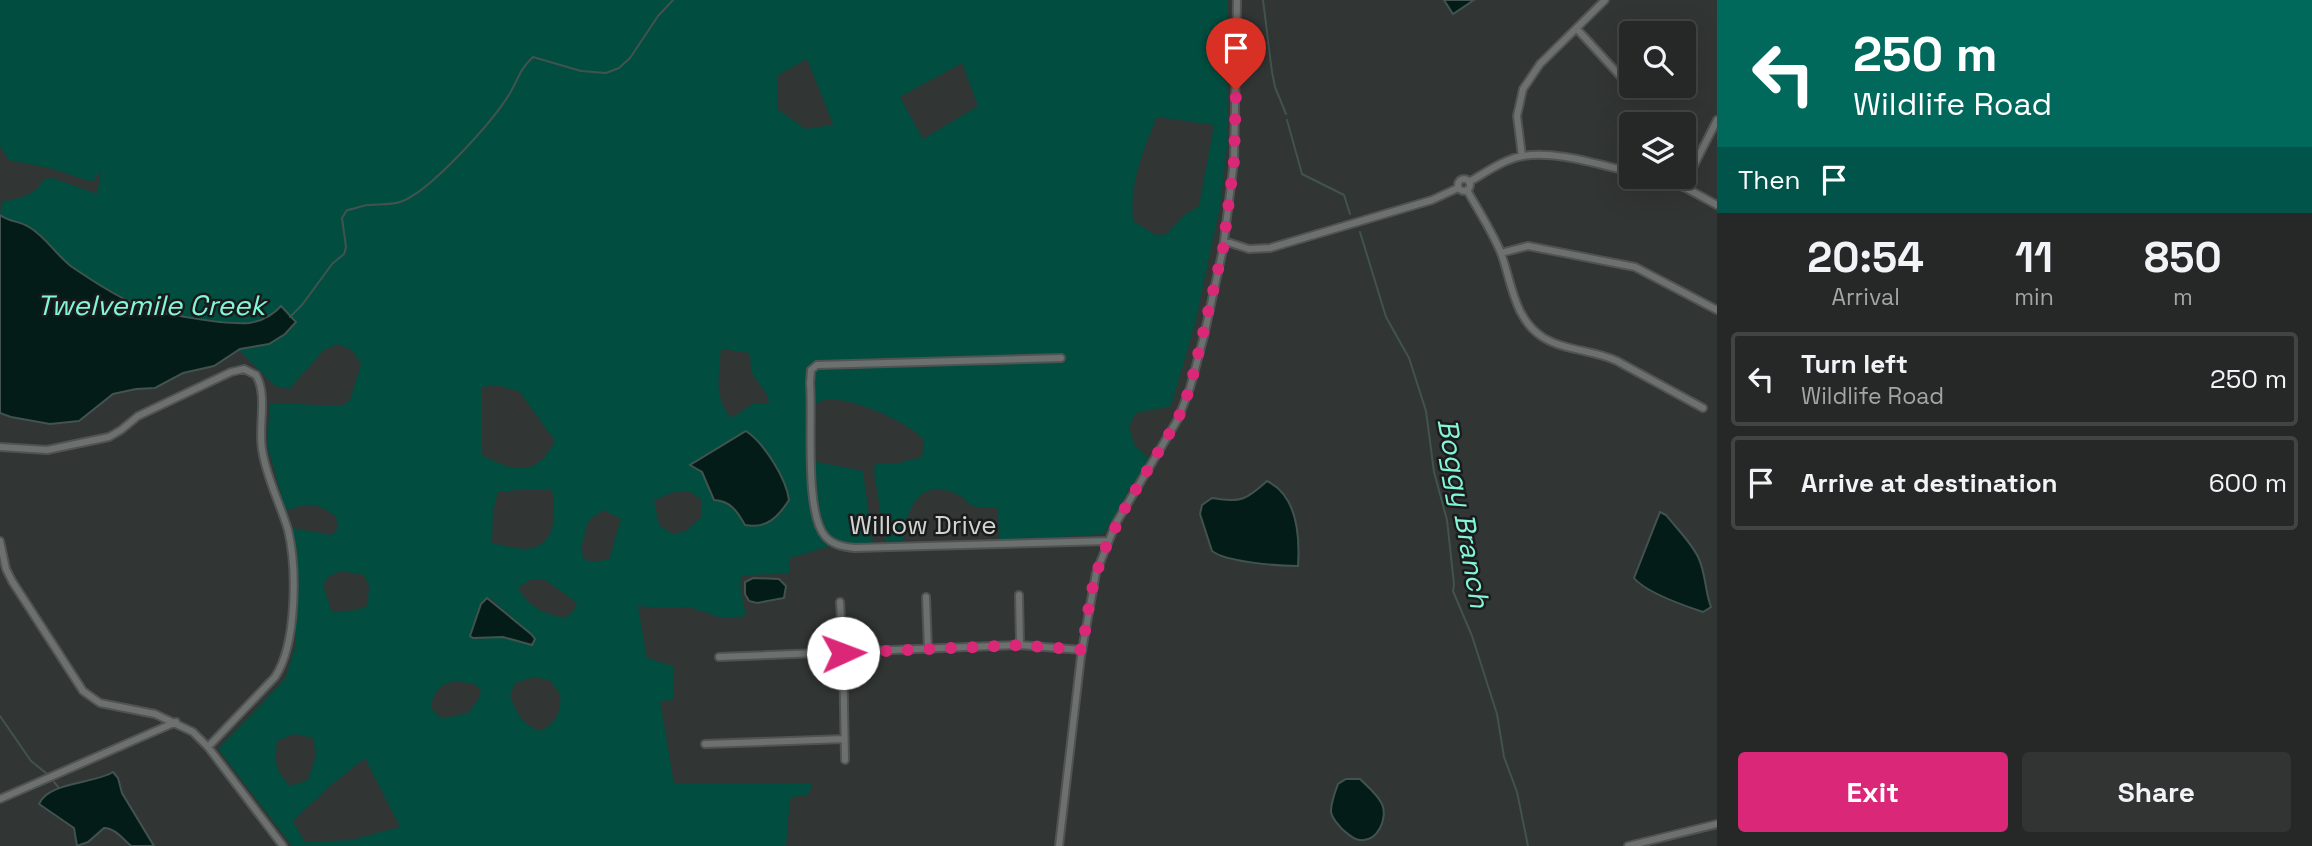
<!DOCTYPE html>
<html lang="en">
<head>
<meta charset="utf-8">
<style>
	body { margin:0; font-family:"Space Grotesk",sans-serif; background:#313433; color:#f1f3f6; height:100vh; display:flex; flex-direction:column; font-size:26px; white-space:nowrap }
	* { box-sizing:border-box; margin:0 }
	p { font-size:23px; color:#a3a6a7 }
	.icon { flex:none; width:38px; height:38px; fill:none; stroke:currentColor; stroke-width:2; stroke-linecap:round; stroke-linejoin:round }
	.map { position:relative; flex:1; overflow:hidden }
	.details { display:flex; flex-direction:column; background:#252827; width:595px }
	.details>* { flex:none }
	.hud { background:#00695c; color:#fff; overflow:hidden }
	.fabs { position:absolute; left:1619px; top:21px; display:grid; gap:14px }
	.fabs a { display:grid; place-items:center; width:77px; height:77px; border-radius:7px; background:#252827; box-shadow:0 7px 28px #0002,0 0 0 2px #424444; font-size:35px }
	.pin { position:absolute; display:grid; place-items:center; width:60px; height:60px; color:#fff; margin:-72px -30px; border-radius:50% 50% 50% 0; rotate:-45deg; box-shadow:0 0 7px #0007 }
	.pin .icon { rotate:45deg }
	.me { position:absolute; width:77px; margin:-38px; rotate:88deg; stroke-linejoin:round; filter:drop-shadow(0 0 5px #0008) }
	.turn { display:flex; align-items:center; gap:24px; height:147px; padding:0 21px; font-size:32px }
	.turn .icon { width:91px; height:91px; stroke-width:2.5 }
	.turn b { display:block; font-size:49px; line-height:60px }
	.then { display:flex; align-items:center; height:66px; padding:0 21px; background:#0003; gap:14px; font-size:26px }
	.eta { display:flex; justify-content:space-evenly; align-items:center; height:119px; text-align:center }
	.eta b { font-size:42px; font-weight:600; line-height:49px }
	.primary-button { display:flex; gap:14px; margin-top:auto; padding:14px 21px }
	.primary-button a { flex:1; height:80px; border-radius:7px; background:#db2777; color:#fff; font-size:28px; font-weight:600; line-height:80px; text-align:center }
	.primary-button a+a { background:#313433; color:#f1f3f6 }
	ul { padding:0; list-style:none }
	li { display:flex; align-items:center; gap:21px; height:94px; margin:0 14px 10px; padding:0 7px; border:4px solid #424444; border-radius:7px }
	li div { flex:1 }
	li b { display:block; font-size:26px }
	li em { font-style:normal }
	main { display:flex; flex:1; min-height:0 }
	.map>svg:first-child { display:block }
</style>
</head>
<body>
<main>
<div class="map">
<svg width="1717" height="846" viewBox="0 0 1717 846">
	<rect width="100%" height="100%" fill="#313534"/>
	<path fill="#014e40" fill-rule="evenodd" d="M 0,0 L 1228,0 L 1228,138 L 1220,206 L 1195,324 L 1171,406 L 1136,413 L 1129,426 L 1134,444 L 1149,459 L 1128,491 L 1104,534 L 999,541 L 998,508 C 990,507 977,508 970,505 C 967,503 965,499 962,497 C 921,473 904,509 903,545 L 886,545 L 874,472 L 875,464 L 895,464 L 922,457 L 924,440 C 907,421 850,396 824,400 C 823,400 815,405 814,405 L 808,435 L 807,460 L 863,471 L 873,545 L 830,546 L 790,558 L 789,574 L 742,575 L 740,585 L 746,616 L 722,618 L 689,607 L 661,608 L 638,606 L 647,658 L 673,666 L 674,700 L 660,701 L 674,784 L 812,783 L 809,794 L 790,798 L 786,846 L 292,846 L 218,749 L 285,679 L 295,647 L 298,574 L 297,551 L 292,528 L 331,535 L 338,529 L 336,517 C 316,502 309,502 286,511 L 267,445 L 270,403 L 342,406 L 350,400 L 361,364 L 352,350 L 337,344 L 324,350 L 289,389 L 275,386 L 239,350 L 214,366 L 183,373 L 155,388 L 136,389 L 113,394 L 156,311 C 122,299 87,281 61,258 C 52,250 47,240 39,233 C 26,224 12,224 0,215 L 2,202 C 20,198 35,196 44,179 L 53,178 L 97,194 L 101,170 L 94,180 L 89,181 L 53,169 L 9,160 L 0,146 ZM 807,59 L 833,124 L 832,125 L 806,129 L 777,109 L 778,75 ZM 962,63 L 978,106 L 923,139 L 900,97 ZM 1157,117 L 1214,125 L 1199,206 L 1184,215 L 1167,234 L 1156,235 L 1133,221 C 1130,181 1142,154 1157,117 ZM 721,349 L 750,353 L 751,372 L 768,396 L 769,404 L 754,403 L 732,418 C 713,400 719,373 721,349 ZM 495,385 L 519,391 L 555,441 C 551,447 547,456 541,460 C 524,477 499,464 482,455 L 482,387 ZM 717,449 L 736,509 L 723,501 L 714,500 L 702,472 L 691,465 ZM 519,490 L 552,490 C 556,513 557,547 526,549 C 515,549 502,545 492,543 L 493,511 L 498,492 ZM 674,492 L 691,492 L 701,500 L 701,517 L 686,531 L 673,534 L 659,525 L 654,500 ZM 603,510 L 621,519 L 609,559 L 595,562 L 585,560 L 581,549 L 588,521 ZM 341,571 L 364,575 L 369,586 L 368,605 L 358,610 L 332,612 L 323,585 L 329,576 ZM 544,579 L 577,603 L 574,610 L 565,618 C 544,614 529,607 518,588 L 530,580 ZM 490,598 L 531,634 L 535,639 L 525,644 L 503,637 ZM 534,677 L 549,680 L 560,693 C 562,712 557,723 540,731 C 521,724 516,712 510,695 L 515,683 ZM 456,681 L 474,684 L 481,690 L 479,698 L 468,713 L 444,718 L 438,716 L 431,707 C 435,690 438,685 456,681 ZM 294,734 L 313,738 L 316,755 L 308,780 L 290,786 C 274,768 275,765 277,741 ZM 365,758 L 400,827 L 351,840 L 305,842 L 293,821 L 331,785 Z"/>
	<path fill="#041c17" stroke="#42534f" stroke-width="2" d="M 1444,0 L 1474,0 L 1453,14 Z
		M 0,215 C 9,222 20,221 29,227 C 46,237 56,255 72,267 C 93,281 114,295 137,305 C 159,314 225,325 249,323 C 262,321 272,316 281,306 L 296,322 L 285,334 L 269,344 L 240,349 L 214,366 L 183,373 L 155,388 L 136,389 L 113,394 L 79,421 L 50,424 L 11,417 L 0,413 Z
		M 746,431 C 764,443 786,478 789,500 C 778,517 767,529 745,525 C 737,511 731,501 714,500 L 702,472 L 690,465 Z
		M 1267,481 C 1298,496 1300,536 1298,566 C 1278,566 1226,562 1212,551 L 1200,514 L 1202,505 L 1212,498 C 1241,503 1246,500 1267,481 Z
		M 1660,512 L 1666,515 C 1677,529 1692,543 1699,559 C 1706,575 1705,592 1711,607 L 1703,612 C 1685,606 1645,592 1634,578 Z
		M 753,578 L 779,579 L 786,586 L 784,598 L 757,603 L 749,601 L 745,594 L 745,582 Z
		M 487,598 L 531,634 L 535,639 L 532,645 L 503,637 L 473,638 L 470,636 L 481,604 Z
		M 113,772 L 118,778 L 122,793 L 154,846 L 131,846 C 123,839 115,828 104,828 L 88,842 L 77,846 L 74,828 L 39,804 C 48,782 94,784 113,772 Z
		M 1346,779 L 1360,779 C 1368,787 1377,794 1382,804 C 1388,818 1378,842 1360,840 C 1353,840 1347,833 1342,829 C 1338,824 1331,818 1331,811 C 1331,803 1335,792 1338,784 Z"/>
	<g fill="none" stroke-linecap="round" stroke-linejoin="round">
		<path stroke="#42534f" stroke-width="2" d="M 1263,0 L 1272,72 L 1275,87 L 1286,114
			M 1287,120 L 1302,174 L 1344,195 L 1350,214
			M 1360,232 L 1386,317 L 1409,358 L 1426,411 L 1434,472 L 1447,520 L 1454,584 L 1453,591 L 1472,636 L 1497,714 L 1504,757 L 1517,792 L 1528,846
			M 290,317 L 302,305 L 332,264 L 344,254 L 346,247 L 342,218 L 347,210 C 354,209 361,206 368,205 C 378,204 390,205 400,202 C 429,193 494,120 510,93 C 519,78 519,70 533,57 L 581,71 L 606,73 L 619,68 L 630,58 L 658,16 L 673,0
			M 0,716 L 31,761 L 46,773
			M 54,782 L 59,788"/>
		<g stroke="#505352" stroke-width="10">
			<path id="minor" d="M 1577,29 L 1622,78
				M 1522,156 L 1517,116 L 1523,89 L 1540,64 L 1605,0
				M 1655,177 L 1675,182 L 1717,205
				M1458 185a6 6 0 1 1 12 0a6 6 0 1 1-12 0Z
				M 1469,182 C 1485,173 1504,159 1523,156 C 1554,150 1600,165 1631,172
				M 1683,187 L 1717,120
				M 1467,190 C 1478,210 1492,231 1501,253 C 1512,283 1514,320 1544,338 C 1566,351 1594,350 1617,361 L 1703,408
				M 1224,241 L 1249,249 L 1270,248 L 1432,200 L 1458,188
				M 1501,253 L 1528,246 L 1635,267 L 1717,310
				M 1061,358 L 817,365 L 811,370 L 810,383 C 813,418 804,512 825,536 C 832,545 844,547 855,548 L 1108,541
				M 0,447 L 47,450 L 109,437 L 121,430 L 138,416 L 231,372 L 244,369 L 256,375 C 268,396 258,425 262,449 C 266,477 280,503 288,530 C 297,568 297,644 275,677 L 208,747
				M 0,541 L 6,569 L 12,581 L 83,691 L 100,703 L 155,714 L 193,732 L 208,747 L 283,846
				M 1019,595 L 1020,645
				M 926,597 L 928,649
				M 840,602 L 843,653 L 845,760
				M 719,657 L 1020,645 L 1082,650
				M 705,744 L 844,739
				M 0,799 L 176,722
				M 1059,846 L 1081,656 L 1096,573 L 1116,523 L 1178,419 L 1190,388 L 1204,336 L 1223,249 L 1234,161 L 1237,0
				M 1628,846 L 1717,824"/>
		</g>
		<use href="#minor" stroke="#6c706f" stroke-width="6"/>
	</g>
	<g fill="none" stroke-linecap="round" stroke-linejoin="round">
		<path stroke="#db2777" stroke-width="12" stroke-dasharray="0 21.6" d="M 843,653 L 1020,645 L 1082,650 L 1091,593 L 1102,555 L 1126,506 L 1178,419 L 1190,388 L 1223,249 L 1234,161 L 1236,90"/>
	</g>
	<g text-anchor="middle" dominant-baseline="central" stroke-width="5" stroke-linejoin="round" paint-order="stroke">
		<g font-size="26" fill="#d1d4d3" stroke="#1a1c1b">
			<text x="923" y="525">Willow Drive</text>
		</g>
		<g font-size="28" font-style="italic" fill="#83f5d9" stroke="#1a1c1b">
			<text x="151" y="305">Twelvemile Creek</text>
			<text transform="translate(1464 513) rotate(80)">Boggy Branch</text>
		</g>
	</g>
</svg>
<div class="fabs">
<a><svg class="icon" aria-label="search" viewBox="0 0 24 24"><circle cx="10" cy="10" r="6"/><path d="M15 15l6 6"/></svg></a>
<a><svg class="icon" aria-label="layers" viewBox="0 0 24 24"><path d="M12 4l9 5-9 5-9-5zM3 14l9 5 9-5"/></svg></a>
</div>
<div class="pin" style="left:1236px;top:90px;background:#d93025"><svg class="icon" aria-label="arrive" viewBox="0 0 24 24"><path d="M6 21V4h12l-3 4 3 4H6"/></svg></div>
<svg class="me" style="left:843px;top:653px" viewBox="-20 -20 40 40"><circle r="19" fill="#fff"/><path d="M0-13L10 11 0 6-10 11z" fill="#db2777"/></svg>
</div>
<section class="details">
<div class="hud">
<div class="turn"><svg class="icon" aria-label="left" viewBox="0 0 24 24"><path d="M17 20v-9H6M10 6l-5 5 5 5"/></svg><div><b>250 m</b>Wildlife Road</div></div>
<div class="then">Then<svg class="icon" aria-label="arrive" viewBox="0 0 24 24"><path d="M6 21V4h12l-3 4 3 4H6"/></svg></div>
</div>
<div class="eta">
<div><b>20:54</b><p>Arrival</p></div>
<div><b>11</b><p>min</p></div>
<div><b>850</b><p>m</p></div>
</div>
<ul>
<li><svg class="icon" aria-label="left" viewBox="0 0 24 24"><path d="M17 20v-9H6M10 6l-5 5 5 5"/></svg><div><b>Turn left</b><p>Wildlife Road</p></div><em>250 m</em></li>
<li><svg class="icon" aria-label="arrive" viewBox="0 0 24 24"><path d="M6 21V4h12l-3 4 3 4H6"/></svg><div><b>Arrive at destination</b></div><em>600 m</em></li>
</ul>
<div class="primary-button"><a>Exit</a><a>Share</a></div>
</section>
</main>
</body>
</html>
